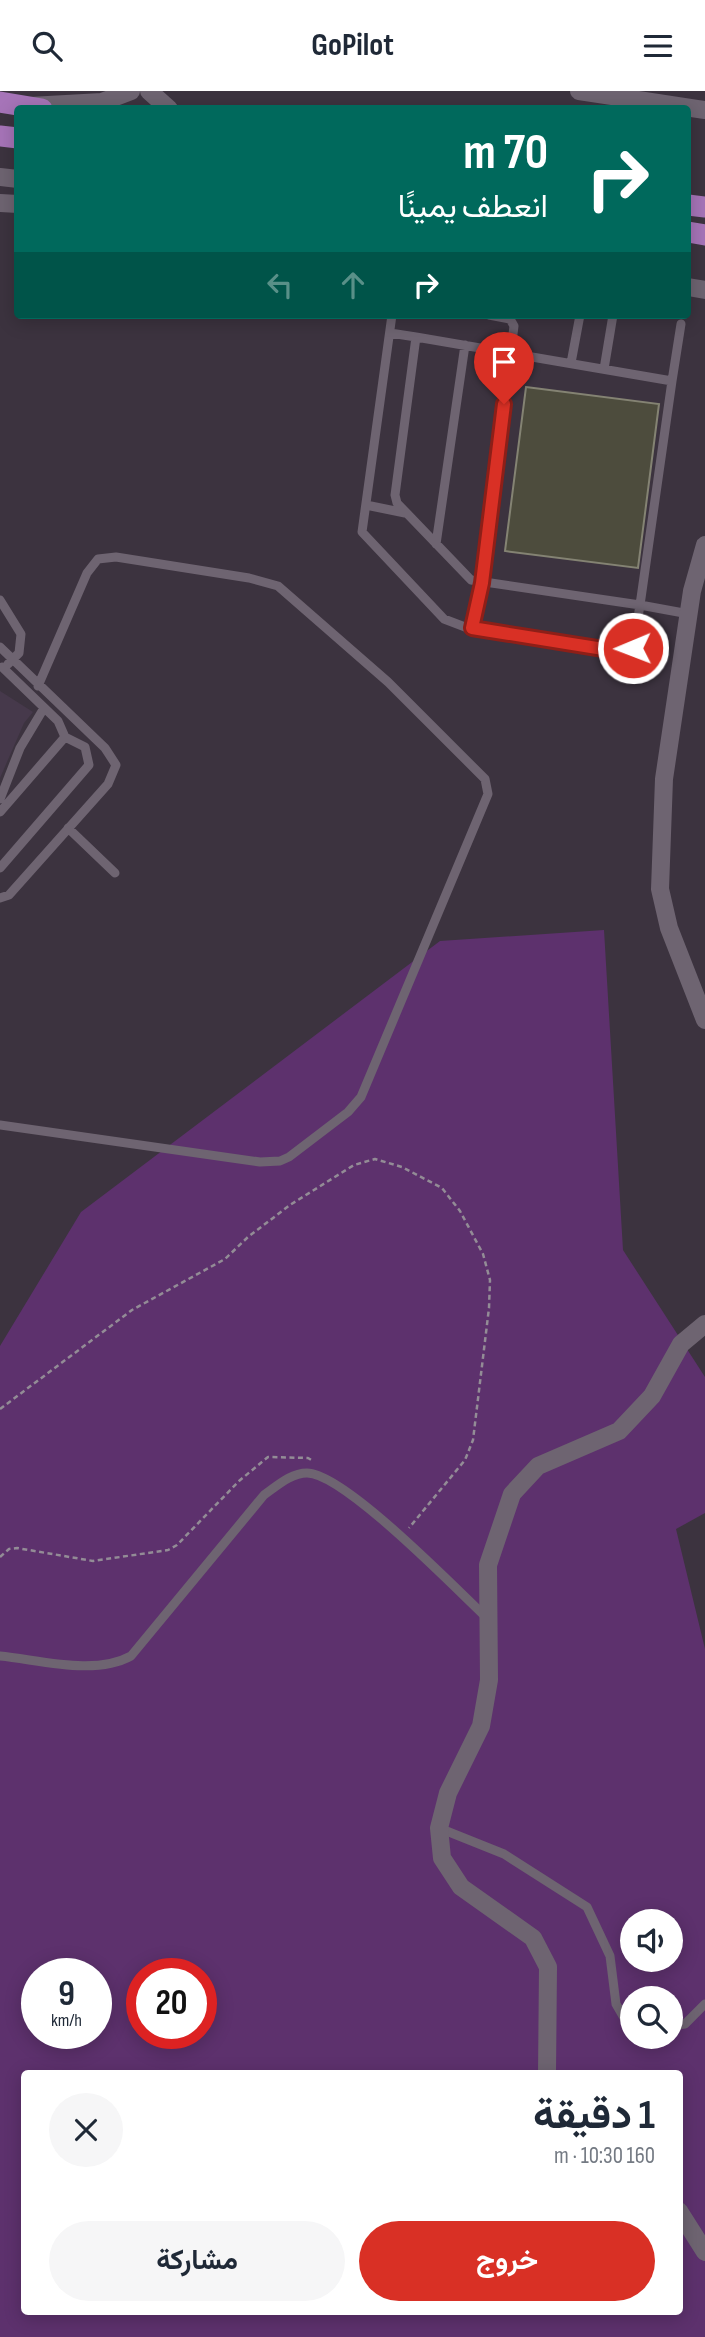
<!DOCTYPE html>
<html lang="ar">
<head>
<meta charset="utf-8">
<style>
	body { margin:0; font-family:"Sofia Sans Condensed",Vazirmatn,sans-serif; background:#f6f6f7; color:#1f2937; direction:rtl; height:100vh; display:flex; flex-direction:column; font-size:26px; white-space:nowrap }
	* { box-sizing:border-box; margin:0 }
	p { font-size:23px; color:#747a83 }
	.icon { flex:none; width:38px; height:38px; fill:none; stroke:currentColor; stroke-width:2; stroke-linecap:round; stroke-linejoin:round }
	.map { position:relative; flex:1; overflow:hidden; direction:ltr }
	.details { position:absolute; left:21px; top:1979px; width:662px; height:245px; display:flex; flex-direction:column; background:#fff; border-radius:7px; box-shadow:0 4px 18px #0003; direction:rtl }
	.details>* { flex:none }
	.hud { position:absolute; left:14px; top:14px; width:677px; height:214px; border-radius:7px; box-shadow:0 4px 18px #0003; direction:rtl; background:#00695c; color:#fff; overflow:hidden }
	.buttons { position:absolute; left:620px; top:1818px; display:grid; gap:14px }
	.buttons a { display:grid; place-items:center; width:63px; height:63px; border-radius:50%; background:#fff; box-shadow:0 4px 18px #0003; font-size:35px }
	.speed { position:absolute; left:21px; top:1867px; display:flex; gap:14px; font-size:35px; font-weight:700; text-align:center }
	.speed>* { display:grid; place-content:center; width:91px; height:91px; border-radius:50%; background:#fff; box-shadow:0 4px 18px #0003; line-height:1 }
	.speed small { font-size:18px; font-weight:400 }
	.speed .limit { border:10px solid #d22; background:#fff; color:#111 }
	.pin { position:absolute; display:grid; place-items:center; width:60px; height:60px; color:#fff; margin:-72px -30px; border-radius:50% 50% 50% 0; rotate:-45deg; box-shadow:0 0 7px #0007 }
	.pin .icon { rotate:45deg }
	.me { position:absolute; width:77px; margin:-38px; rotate:269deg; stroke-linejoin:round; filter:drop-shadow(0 0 5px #0008) }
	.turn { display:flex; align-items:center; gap:24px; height:147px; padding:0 28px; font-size:32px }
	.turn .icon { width:91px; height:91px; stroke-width:2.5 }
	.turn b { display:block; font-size:49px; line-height:60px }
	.lanes { display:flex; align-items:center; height:66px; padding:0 28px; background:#0003; justify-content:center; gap:35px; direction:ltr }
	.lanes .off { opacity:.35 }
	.round { display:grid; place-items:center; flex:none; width:74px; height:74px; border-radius:37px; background:#f6f6f7 }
	.headline { display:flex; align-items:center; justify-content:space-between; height:119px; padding:0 28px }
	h1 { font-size:42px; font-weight:700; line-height:52px }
	.button { display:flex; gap:14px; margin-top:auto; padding:14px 28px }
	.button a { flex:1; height:80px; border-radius:42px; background:#d93025; color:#fff; font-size:28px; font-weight:700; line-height:80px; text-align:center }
	.button a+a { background:#f6f6f7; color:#1f2937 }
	header { display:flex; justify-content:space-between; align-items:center; height:91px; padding:0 28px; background:#fff; font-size:32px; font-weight:700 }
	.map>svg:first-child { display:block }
</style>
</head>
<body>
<header><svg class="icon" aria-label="menu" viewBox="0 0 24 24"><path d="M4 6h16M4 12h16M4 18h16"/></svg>GoPilot<svg class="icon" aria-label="search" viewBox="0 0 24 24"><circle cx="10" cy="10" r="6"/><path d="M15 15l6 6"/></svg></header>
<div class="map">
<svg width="705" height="2246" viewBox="0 0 705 2246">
	<rect width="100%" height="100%" fill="#3c333f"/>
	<path fill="#46394b" d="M 0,600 L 33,621 L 24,632 L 0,687 Z"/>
	<path fill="#5d316d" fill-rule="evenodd" d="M 604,839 L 623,1159 L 705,1286 L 705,1422 L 676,1438 L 705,1558 L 705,2246 L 0,2246 L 0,1255 L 81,1121 L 440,850 ZM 632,1830 L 670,1830 L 670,1869 L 632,1869 ZM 37,1883 L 96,1883 L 96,1942 L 37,1942 ZM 142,1883 L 201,1883 L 201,1942 L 142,1942 ZM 632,1908 L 670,1908 L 670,1946 L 632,1946 ZM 24,1983 L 679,1983 L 679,2221 L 24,2221 Z"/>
	<path fill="#4d4c3d" stroke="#848373" stroke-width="2" d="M 526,296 L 659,313 L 638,477 L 505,460 Z"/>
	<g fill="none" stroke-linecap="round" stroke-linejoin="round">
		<path stroke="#938c96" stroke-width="2.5" stroke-dasharray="5 3.5" stroke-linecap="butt" d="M 0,1318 L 132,1219 L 225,1168 L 248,1146 L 290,1114 L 354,1074 L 375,1068 L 402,1076 L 442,1097 L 460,1120 L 483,1163 L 490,1189 L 489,1217 L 473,1349 L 465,1369 L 409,1437
			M 0,1466 L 9,1458 L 17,1457 L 93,1470 L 168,1459 L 177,1454 L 239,1390 L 268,1366 L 308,1367 L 313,1370"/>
		<path stroke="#6e6471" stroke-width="9" d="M 392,224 L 362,441 L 444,528 L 465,536 L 627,562 L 633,557 L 640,514 L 689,523
			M 390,242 L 416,246
			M 416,246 L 672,290 L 640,514 L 471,489 L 397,412 L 395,404 Z
			M 571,272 L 580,224
			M 604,278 L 613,224
			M 672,290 L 681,233
			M 366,414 L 405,422
			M 436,453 L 465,254
			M 0,509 L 21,543 L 19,562 L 8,573
			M 472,537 L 482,492 L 514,235 L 510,228 L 489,224
			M 0,556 L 105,657 L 116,674 L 108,693 L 9,804 L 0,807
			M 2,576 L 58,630 L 65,646
			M 0,708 L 20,657 L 44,617
			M 0,721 L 65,646
			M 68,737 L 115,782
			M 0,777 L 89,674 L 85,656 L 65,646
			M 0,1034 L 260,1071 L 280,1070 L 289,1066 L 348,1021 L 361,1006 L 488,703 L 485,688 L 388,591 L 278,495 L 249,487 L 116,466 L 98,468 L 87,482 L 38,595
			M 0,1565 C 40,1569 95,1585 131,1565 L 264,1404 C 277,1395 291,1382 307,1382 C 344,1382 456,1498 487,1527
			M 439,1737 L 504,1763 L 587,1816 L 610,1865 L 616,1913 L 627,1932 L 632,1933
			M 670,1935 L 685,1933 L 705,1913"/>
		<path stroke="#6e6471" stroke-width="18" d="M 149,0 L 169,18
			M 579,0 L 705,19
			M 30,15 L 102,11 L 131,0
			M 0,86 L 18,88
			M 0,112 L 18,113
			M 688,196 L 705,199
			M 705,454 L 692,500 L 664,688 L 660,798 L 669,837 L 705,929
			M 547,1983 L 548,1876 L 533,1847 L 461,1796 L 442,1767 L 439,1737 L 448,1702 L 481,1635 L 489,1589 L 488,1474 L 512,1403 L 538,1375 L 619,1340 L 652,1305 L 681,1253 L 705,1233
			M 679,2120 L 705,2161"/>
		<path stroke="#a674b8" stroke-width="21" d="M 0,11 L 42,18
			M 0,45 L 18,47
			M 688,114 L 705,116
			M 688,141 L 705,144"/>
	</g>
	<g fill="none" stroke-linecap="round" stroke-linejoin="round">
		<g stroke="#8d1f18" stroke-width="18">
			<path id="route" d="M 504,313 L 482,492 L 472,537 L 622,561 L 633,557"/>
		</g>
		<use href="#route" stroke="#d93025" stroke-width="12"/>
	</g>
</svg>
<div class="buttons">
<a><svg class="icon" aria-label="sound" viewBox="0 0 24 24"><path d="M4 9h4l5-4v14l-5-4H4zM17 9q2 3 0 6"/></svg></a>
<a><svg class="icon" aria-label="search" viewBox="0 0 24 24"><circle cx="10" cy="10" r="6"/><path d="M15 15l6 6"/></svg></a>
</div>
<div class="speed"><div>9<small>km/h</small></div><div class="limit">20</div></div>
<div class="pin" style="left:504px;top:313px;background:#d93025"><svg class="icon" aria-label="arrive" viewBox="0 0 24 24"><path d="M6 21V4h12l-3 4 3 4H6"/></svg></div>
<svg class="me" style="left:633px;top:557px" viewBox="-20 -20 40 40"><circle r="17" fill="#d93025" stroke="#fff" stroke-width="3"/><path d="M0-11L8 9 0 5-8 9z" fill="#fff"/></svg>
<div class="hud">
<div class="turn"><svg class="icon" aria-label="right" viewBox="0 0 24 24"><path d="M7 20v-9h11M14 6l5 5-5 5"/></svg><div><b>70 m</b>انعطف يمينًا</div></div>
<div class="lanes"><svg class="icon off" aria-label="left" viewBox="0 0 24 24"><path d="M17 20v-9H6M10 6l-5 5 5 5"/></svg><svg class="icon off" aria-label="ahead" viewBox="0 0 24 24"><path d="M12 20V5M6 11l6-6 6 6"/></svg><svg class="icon" aria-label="right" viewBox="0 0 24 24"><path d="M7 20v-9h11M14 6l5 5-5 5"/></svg></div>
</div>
<section class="details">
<div class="headline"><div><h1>1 دقيقة</h1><p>160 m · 10:30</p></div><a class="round"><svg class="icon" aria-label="close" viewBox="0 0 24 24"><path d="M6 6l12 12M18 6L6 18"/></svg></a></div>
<div class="button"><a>خروج</a><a>مشاركة</a></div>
</section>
</div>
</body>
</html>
